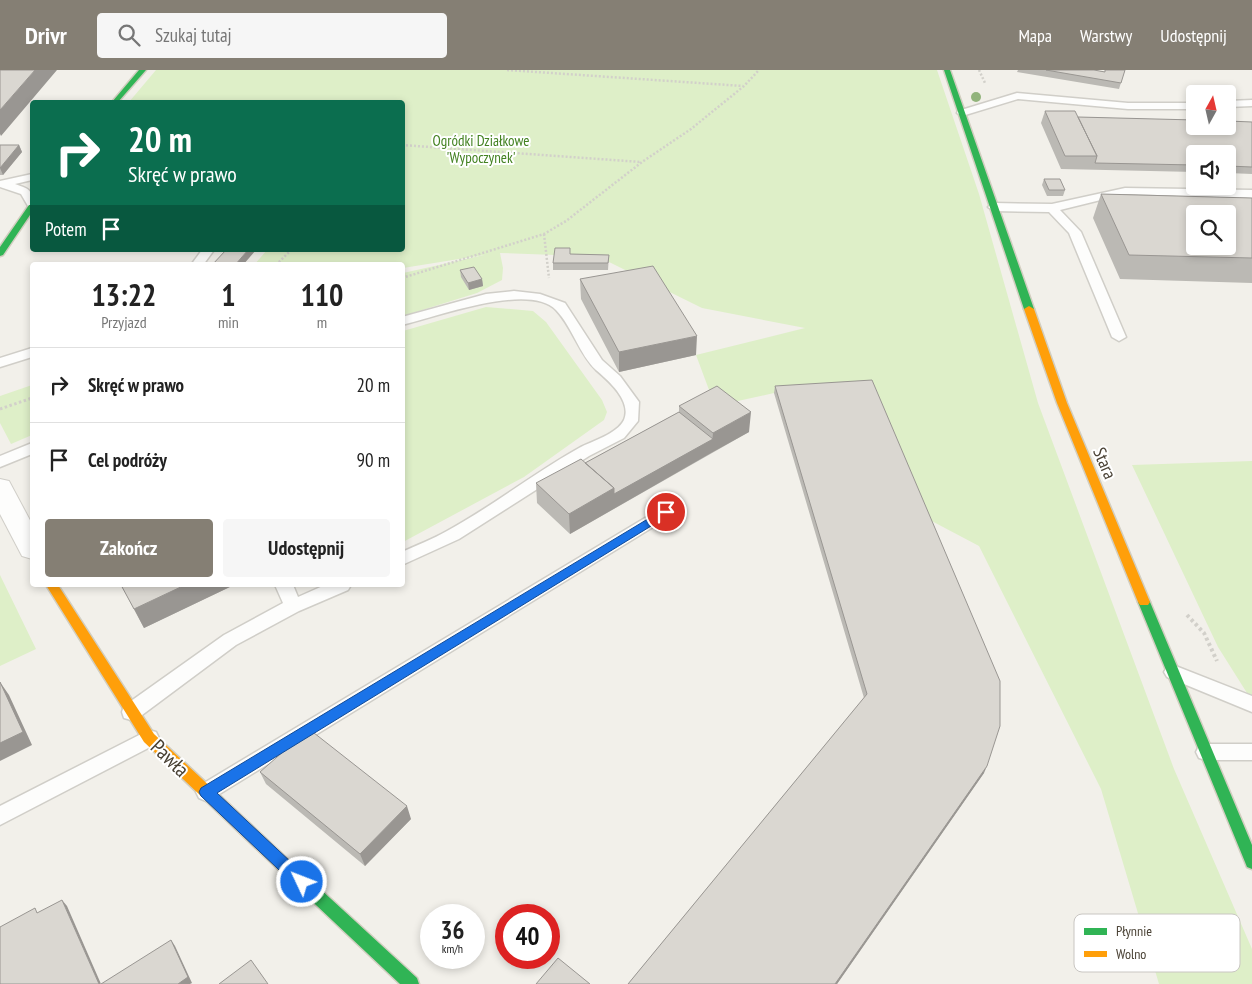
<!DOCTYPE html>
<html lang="pl">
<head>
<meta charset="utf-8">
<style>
	body { margin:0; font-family:"PT Sans Narrow",sans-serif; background:#f6f6f6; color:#222; height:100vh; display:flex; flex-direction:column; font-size:19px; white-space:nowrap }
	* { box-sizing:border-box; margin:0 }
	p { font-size:16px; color:#767676 }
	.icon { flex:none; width:28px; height:28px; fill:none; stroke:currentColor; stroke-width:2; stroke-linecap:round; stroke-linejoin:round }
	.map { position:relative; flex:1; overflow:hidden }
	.sheet { position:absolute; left:30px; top:192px; width:375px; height:325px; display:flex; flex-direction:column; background:#fff; border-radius:5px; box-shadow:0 2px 8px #0003 }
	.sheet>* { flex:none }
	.hud { position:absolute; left:30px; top:30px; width:375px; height:152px; border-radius:5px; box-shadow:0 2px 8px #0003; background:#0b6e4f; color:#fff; overflow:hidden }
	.needle { width:32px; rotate:8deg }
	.tools { position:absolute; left:1186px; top:15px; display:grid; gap:10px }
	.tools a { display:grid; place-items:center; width:50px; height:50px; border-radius:5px; background:#fff; box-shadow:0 2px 8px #0003; font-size:25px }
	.speed { position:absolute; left:420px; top:834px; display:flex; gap:10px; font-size:25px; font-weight:700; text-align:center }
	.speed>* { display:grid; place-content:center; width:65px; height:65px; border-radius:50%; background:#fff; box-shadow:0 2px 8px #0003; line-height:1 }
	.speed small { font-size:12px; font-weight:400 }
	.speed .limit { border:8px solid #d22; background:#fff; color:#111 }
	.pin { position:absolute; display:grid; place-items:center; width:42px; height:42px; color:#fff; margin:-21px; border:2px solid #fff; border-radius:50%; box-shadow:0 1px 5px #0007 }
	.me { position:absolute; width:55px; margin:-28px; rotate:313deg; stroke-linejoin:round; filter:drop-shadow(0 0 4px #0008) }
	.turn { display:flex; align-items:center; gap:18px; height:105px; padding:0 15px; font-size:22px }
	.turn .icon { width:65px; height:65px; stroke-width:2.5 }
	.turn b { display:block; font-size:35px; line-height:42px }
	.then { display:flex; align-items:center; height:48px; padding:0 15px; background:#0003; gap:10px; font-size:19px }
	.eta { display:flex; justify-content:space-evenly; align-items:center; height:85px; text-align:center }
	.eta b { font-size:30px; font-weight:800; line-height:35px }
	.cta { display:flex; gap:10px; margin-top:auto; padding:10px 15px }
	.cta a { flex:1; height:58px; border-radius:5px; background:#857f74; color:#fff; font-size:20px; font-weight:800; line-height:58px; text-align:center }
	.cta a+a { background:#f6f6f6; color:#222 }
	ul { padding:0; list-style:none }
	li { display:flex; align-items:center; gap:15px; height:75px; padding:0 15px; border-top:1px solid #e0e0e0 }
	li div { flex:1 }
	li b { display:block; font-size:19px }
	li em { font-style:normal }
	header { display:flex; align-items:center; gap:30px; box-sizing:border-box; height:70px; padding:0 25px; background:#857f74; color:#fff }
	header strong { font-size:24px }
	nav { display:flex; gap:28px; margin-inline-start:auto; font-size:18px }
	.search { width:350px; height:45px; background:#f6f6f6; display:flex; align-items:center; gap:12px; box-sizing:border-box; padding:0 18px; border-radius:5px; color:#767676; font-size:19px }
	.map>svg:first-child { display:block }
</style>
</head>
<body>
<header>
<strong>Drivr</strong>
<div class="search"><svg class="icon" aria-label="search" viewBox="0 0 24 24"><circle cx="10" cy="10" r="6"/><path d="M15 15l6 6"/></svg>Szukaj tutaj</div>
<nav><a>Mapa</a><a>Warstwy</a><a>Udostępnij</a></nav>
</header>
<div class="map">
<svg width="1252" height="914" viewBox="0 0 1252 914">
	<rect width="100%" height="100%" fill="#f2f0ea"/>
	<path fill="#deefc8" d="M 156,0 L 937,0 L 979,124 L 1038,333 L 1174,699 L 1252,879 L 1252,914 L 1159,914 L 1101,719 L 979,476 L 926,448 L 774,323 L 715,336 L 696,285 L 805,258 L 702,238 L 609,192 L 570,191 L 555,185 L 500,183 L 503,198 L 502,210 L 477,223 L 403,246 L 403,203 L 484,185 L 403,198 L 402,195 L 254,195 L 267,180 L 402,180 L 402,32 L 129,32 Z
		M 486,237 L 533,241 L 546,252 L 602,330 L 607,342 L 604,350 L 524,407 L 403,472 L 403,261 Z
		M 32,315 L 32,365 L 11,374 L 0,353 L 0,326 Z
		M 1252,391 L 1252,626 L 1247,623 L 1218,577 L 1132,395 Z
		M 0,505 L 36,579 L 0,596 Z"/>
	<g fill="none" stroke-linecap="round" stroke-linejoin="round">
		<g stroke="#d0cec8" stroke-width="3">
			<path id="lane" d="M 1017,23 L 1128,33 L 1195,33 L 1195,39 L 1128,39 L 1018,29 L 962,46 L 957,43 L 958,41 Z
				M 1252,30 L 1252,36 L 1228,37 L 1228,31 Z
				M 32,104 L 32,110 L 15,114 C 31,120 32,119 32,136 L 28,136 L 21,124 L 0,117 L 0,111 Z
				M 1125,118 L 1252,120 L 1252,128 L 1125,124 L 1060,140 L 1081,162 L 1126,267 L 1119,271 L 1112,267 L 1069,163 L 1049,142 L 994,141 L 988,137 L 994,133 L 1052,134 Z
				M 202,180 L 214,180 L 203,195 L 191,195 Z
				M 514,221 L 540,224 L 565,233 L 602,290 L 620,306 L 639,332 L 638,351 L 624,368 L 589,386 L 459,469 L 402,495 L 402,482 C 417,475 433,469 447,461 C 493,436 534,403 579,378 C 592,371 617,364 624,350 C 632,331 609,311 596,300 C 579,284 573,258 556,240 C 529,212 436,247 402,255 L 402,247 L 486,224 Z
				M 32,278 L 32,287 L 0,297 L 0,288 Z
				M 32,373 L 32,384 L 0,397 L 0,386 Z
				M 665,436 L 671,438 L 673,442 L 671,446 L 213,728 L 206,731 L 199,728 L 196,722 L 199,716 Z
				M 275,515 L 293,515 L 298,527 L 325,515 L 351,515 L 348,520 L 299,541 L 236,575 L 138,648 L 131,650 L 124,648 L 122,642 L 124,636 L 224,565 L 283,533 Z
				M 1173,595 L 1252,626 L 1252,642 L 1167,607 L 1164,602 L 1167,597 Z
				M 149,660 L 156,662 L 159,668 L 156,674 L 0,755 L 0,736 Z
				M 1206,674 L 1252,674 L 1252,690 L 1206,690 L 1199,688 L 1196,682 L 1199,676 Z"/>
		</g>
		<g stroke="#d0cec8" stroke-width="2">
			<path id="street" d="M 0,409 L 9,411 L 32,454 L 32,489 L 22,486 L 0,444 Z"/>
		</g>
		<g stroke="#d2cec0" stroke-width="3">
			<path id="fast" d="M 139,0 L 146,0 L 118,32 L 112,32 Z
				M 944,0 L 950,0 L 1034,239 L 1032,241 L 1029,242 L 1024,239 Z
				M 29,135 L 32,135 L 32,142 L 3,185 L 0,186 L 0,177 Z
				M 1144,527 L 1148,529 L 1150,532 L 1252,775 L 1252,799 L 1247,797 L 1245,792 L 1138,532 L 1140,529 Z
				M 288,792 L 293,794 L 417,908 L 419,914 L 400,914 L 283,804 L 281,799 L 283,794 Z"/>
		</g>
		<g stroke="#d2cec0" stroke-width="3">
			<path id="slow" d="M 1029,236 L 1034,239 L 1067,333 L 1150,532 L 1148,535 L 1140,535 L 1138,532 L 1057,333 L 1024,239 Z
				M 46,515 L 58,515 L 154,664 L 293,794 L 295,799 L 293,804 L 288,806 L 283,804 L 144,672 Z"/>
		</g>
		<path stroke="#d2d0ca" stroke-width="2.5" stroke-dasharray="2 2" stroke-linecap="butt" d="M 507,0 L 743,16
			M 979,0 L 985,13
			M 402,75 L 641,92
			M 544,164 L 549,208
			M 276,195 L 291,180
			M 402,208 L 544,164 L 566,151 L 642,92 L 691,59 L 744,16 L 759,0"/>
		<path stroke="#d2d0ca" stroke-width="3" stroke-dasharray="2.5 2.5" stroke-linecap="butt" d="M 0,339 L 32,328"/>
		<path stroke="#d2d0ca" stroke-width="4" stroke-dasharray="3 3" stroke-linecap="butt" d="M 1187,545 L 1204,563 L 1217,591"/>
		<use href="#lane" fill="#fdfdfc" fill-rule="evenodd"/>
		<use href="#street" fill="#fdfdfc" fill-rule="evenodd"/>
		<use href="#fast" fill="#30b455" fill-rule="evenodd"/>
		<use href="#slow" fill="#ff9f0a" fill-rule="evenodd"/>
	</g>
	<circle fill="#92b47c" cx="976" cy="27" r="5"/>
	<path fill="#bbb9b4" d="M 1018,0 L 1094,0 L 1105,2 L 1125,0 L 1119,19 L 1017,2 Z
		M 1045,41 L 1078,47 L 1252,52 L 1252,104 L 1228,103 L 1228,84 L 1195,84 L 1195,102 L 1061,99 L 1041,53 Z
		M 0,75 L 19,75 L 22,82 L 3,105 L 0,105 Z
		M 1044,109 L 1065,120 L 1063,126 L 1047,126 L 1042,115 Z
		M 1101,124 L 1252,128 L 1252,213 L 1120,209 L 1093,148 Z
		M 570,178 L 570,184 L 609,185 L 608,200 L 553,200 L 553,193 Z
		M 460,200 L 482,209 L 483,216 L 469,220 L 461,207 Z
		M 580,209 L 696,285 L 619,302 L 581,229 Z
		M 775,316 L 984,703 L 837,914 L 628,914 L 864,628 L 774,323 Z
		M 679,336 L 749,362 L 570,464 L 537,433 L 536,413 L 585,393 L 679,342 Z
		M 121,515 L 234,515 L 144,558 Z
		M 260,702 L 411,749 L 365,796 L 266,714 Z"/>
	<path fill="#999692" d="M 35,0 L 57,0 L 1,66 L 0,64 L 0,40 Z
		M 19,75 L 22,82 L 3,105 L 0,98 Z
		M 248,180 L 256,180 L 243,195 L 235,195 Z
		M 482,209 L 483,216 L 469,220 L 468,213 Z
		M 697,266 L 696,285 L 619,302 L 619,282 Z
		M 751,342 L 749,362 L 711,383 L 713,363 Z
		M 713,369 L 711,383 L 570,464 L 569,444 L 614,418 Z
		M 185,515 L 234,515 L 144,558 L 134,539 Z
		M 0,612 L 9,625 L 32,675 L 0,691 Z
		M 987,696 L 984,703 L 837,914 L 835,914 Z
		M 407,736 L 411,749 L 365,796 L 360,784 Z
		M 62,830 L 67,836 L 101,914 L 99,914 Z
		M 171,870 L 175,876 L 192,913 L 190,914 L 178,914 Z"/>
	<path fill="#dad7d1" stroke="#999692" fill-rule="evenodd" d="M 0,0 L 35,0 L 0,40 Z
		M 1046,0 L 1094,0 L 1105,2 L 1105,0 L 1125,0 L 1121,13 Z
		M 1045,41 L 1075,41 L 1097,86 L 1065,86 Z
		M 1078,47 L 1195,50 L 1195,56 L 1228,56 L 1228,51 L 1252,52 L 1252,97 L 1228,96 L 1228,84 L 1195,84 L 1195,95 L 1095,93 L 1097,86 Z
		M 0,75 L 19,75 L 0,98 Z
		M 1044,109 L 1060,109 L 1065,120 L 1049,120 Z
		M 1101,124 L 1252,128 L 1252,188 L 1129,185 ZM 1195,144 L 1228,144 L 1228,176 L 1195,176 Z
		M 555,178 L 570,178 L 570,184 L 609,185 L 608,193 L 553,193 Z
		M 226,180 L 248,180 L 235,195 L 212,195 Z
		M 653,196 L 697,266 L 619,282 L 580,209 Z
		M 474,197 L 482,209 L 468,213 L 460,200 Z
		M 872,310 L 1000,611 L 1000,656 L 987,696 L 835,914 L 628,914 L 867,624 L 775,316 Z
		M 717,316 L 751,342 L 713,363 L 679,336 Z
		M 679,342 L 713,369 L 614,424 L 614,418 L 585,393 Z
		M 581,389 L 614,418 L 569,444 L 536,413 Z
		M 121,515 L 185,515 L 134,539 Z
		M 0,612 L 23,662 L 0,673 Z
		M 309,659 L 407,736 L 360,784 L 260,702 Z
		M 62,830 L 99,914 L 0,914 L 0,857 L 35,838 L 37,843 Z
		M 171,870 L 188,907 L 178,914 L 101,914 Z
		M 558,888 L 590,914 L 536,914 Z
		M 251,890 L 268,914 L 219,914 Z"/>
	<path fill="#1a73e8" stroke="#114b97" d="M 666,438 L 669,439 L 671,442 L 669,445 L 217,723 L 307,807 L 309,812 L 307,817 L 302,819 L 297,817 L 201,726 L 199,722 L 201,718 Z"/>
	<g text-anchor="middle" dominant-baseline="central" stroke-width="4" stroke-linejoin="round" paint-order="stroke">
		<g font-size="15" fill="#438222" stroke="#fff">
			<text x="481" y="70">Ogródki Działkowe<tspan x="481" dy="17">'Wypoczynek'</tspan></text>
		</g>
		<g font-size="18" fill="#4a4235" stroke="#fff">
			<text transform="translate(1105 393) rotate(67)">Stara</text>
		</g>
		<g font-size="21" fill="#4a4235" stroke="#fff">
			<text transform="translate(170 688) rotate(44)">Pawła</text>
		</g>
	</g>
	<rect x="1074" y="844" width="166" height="58" rx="8" fill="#fff" stroke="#c9c6c2" stroke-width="1"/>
	<rect x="1084" y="858" width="23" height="7" fill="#30b455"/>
	<rect x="1084" y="881" width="23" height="6" fill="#ff9f0a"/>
	<g font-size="14" fill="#4a4235">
		<text x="1116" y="866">Płynnie</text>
		<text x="1116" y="889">Wolno</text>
	</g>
</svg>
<div class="tools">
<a><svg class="needle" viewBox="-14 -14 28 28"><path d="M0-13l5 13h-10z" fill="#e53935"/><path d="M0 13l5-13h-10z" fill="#767676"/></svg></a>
<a><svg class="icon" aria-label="sound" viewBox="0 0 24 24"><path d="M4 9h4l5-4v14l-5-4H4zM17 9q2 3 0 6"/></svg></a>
<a><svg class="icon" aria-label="search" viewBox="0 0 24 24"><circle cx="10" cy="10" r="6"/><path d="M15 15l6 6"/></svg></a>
</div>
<div class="speed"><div>36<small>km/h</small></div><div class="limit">40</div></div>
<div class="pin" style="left:666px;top:442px;background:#d93025"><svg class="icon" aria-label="arrive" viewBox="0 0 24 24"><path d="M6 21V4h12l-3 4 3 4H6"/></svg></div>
<svg class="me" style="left:302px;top:812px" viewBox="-20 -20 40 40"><circle r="17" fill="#1a73e8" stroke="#fff" stroke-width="3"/><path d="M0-11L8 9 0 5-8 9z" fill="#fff"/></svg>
<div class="hud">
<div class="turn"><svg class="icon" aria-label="right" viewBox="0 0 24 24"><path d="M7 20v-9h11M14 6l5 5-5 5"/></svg><div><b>20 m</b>Skręć w prawo</div></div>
<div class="then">Potem<svg class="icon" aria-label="arrive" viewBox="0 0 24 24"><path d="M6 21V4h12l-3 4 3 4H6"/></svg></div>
</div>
<section class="sheet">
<div class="eta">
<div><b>13:22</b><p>Przyjazd</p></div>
<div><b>1</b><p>min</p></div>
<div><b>110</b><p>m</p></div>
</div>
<ul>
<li><svg class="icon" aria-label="right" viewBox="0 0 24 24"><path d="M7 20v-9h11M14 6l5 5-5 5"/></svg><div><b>Skręć w prawo</b></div><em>20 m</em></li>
<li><svg class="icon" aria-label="arrive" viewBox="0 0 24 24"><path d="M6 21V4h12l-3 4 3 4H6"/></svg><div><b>Cel podróży</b></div><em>90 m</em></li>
</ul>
<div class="cta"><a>Zakończ</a><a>Udostępnij</a></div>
</section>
</div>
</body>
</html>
